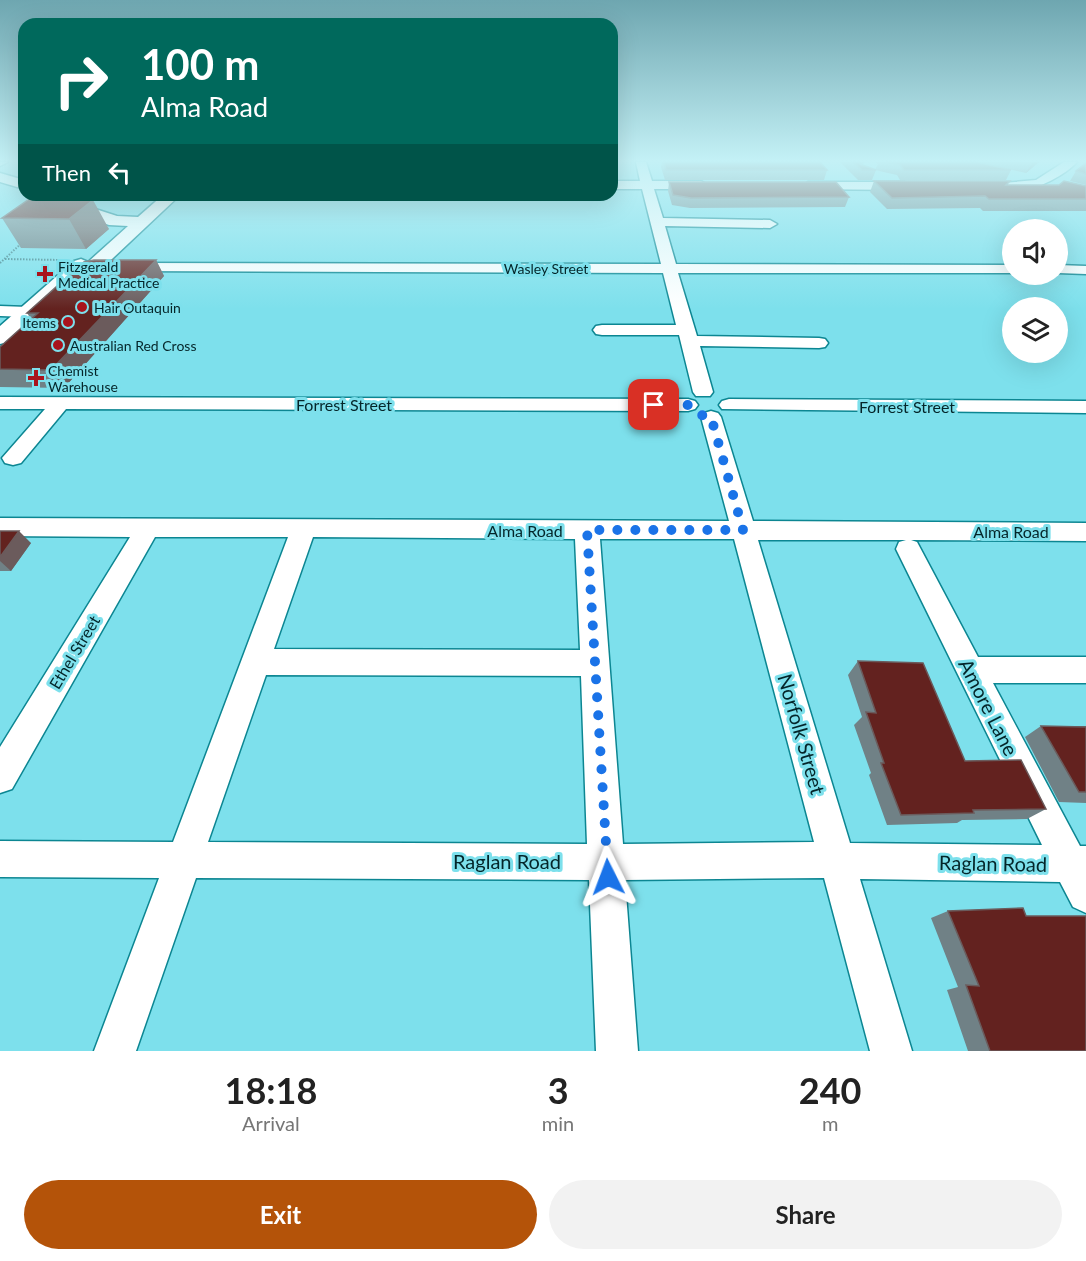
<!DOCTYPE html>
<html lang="en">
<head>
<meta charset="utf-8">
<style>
	body { margin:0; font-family:Lato,sans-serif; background:#f2f2f2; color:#222; height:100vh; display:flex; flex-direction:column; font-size:22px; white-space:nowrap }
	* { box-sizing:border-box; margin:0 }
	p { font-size:20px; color:#767676 }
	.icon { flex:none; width:33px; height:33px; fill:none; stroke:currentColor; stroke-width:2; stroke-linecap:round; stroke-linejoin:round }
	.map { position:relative; height:1051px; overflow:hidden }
	.panel { display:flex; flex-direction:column; background:#fff; flex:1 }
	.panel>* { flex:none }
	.guide { position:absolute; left:18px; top:18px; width:600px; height:183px; border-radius:18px; box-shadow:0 6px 24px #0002; background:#00695c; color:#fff; overflow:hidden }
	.fabs { position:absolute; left:1002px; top:219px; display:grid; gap:12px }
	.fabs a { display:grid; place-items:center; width:66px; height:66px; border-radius:50%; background:#fff; box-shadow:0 6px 24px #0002; font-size:30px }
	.pin { position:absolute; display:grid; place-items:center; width:51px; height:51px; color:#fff; margin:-26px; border-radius:12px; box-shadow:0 3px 9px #0006 }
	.me { position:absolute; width:66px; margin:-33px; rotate:357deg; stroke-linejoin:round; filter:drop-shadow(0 0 4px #0008) }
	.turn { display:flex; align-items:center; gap:21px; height:126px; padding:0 24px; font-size:27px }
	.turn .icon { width:78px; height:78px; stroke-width:2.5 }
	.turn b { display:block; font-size:42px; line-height:51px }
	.then { display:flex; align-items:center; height:57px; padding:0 24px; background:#0003; gap:12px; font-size:22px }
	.eta { display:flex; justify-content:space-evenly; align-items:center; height:102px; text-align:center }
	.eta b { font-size:36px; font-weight:700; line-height:42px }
	.action { display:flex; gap:12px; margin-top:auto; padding:12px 24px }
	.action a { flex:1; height:69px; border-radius:36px; background:#b45309; color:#fff; font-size:24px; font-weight:700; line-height:69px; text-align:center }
	.action a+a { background:#f2f2f2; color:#222 }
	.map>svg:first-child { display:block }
</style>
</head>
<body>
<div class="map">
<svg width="1086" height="1051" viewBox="0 0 1086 1051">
	<rect width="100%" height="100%" fill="#7de0ec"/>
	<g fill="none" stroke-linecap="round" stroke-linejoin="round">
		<g stroke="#0c8692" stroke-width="3">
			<path id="minor" d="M 0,162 L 8,162 L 0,166 Z
				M 636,162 L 646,162 L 652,181 L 701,181 L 707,185 L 701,189 L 654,189 L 663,218 L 770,220 L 777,224 L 770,228 L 665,226 L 676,264 L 1012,265 L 1012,273 L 678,273 L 697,336 L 819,338 L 825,339 L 828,343 L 825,347 L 819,348 L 700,346 L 713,392 L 710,396 L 696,396 L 693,392 L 679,335 L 602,335 L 596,334 L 593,330 L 596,326 L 602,325 L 676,325 L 663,273 L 129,271 L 122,267 L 129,263 L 661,264 L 642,189 L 612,189 L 612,181 L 640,181 Z
				M 1064,162 L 1077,162 C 1063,178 1015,202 997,187 L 1003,183 L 1036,180 Z
				M 808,182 L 905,182 L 911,186 L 905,190 L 804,189 L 802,186 Z
				M 1058,265 L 1086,266 L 1086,274 L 1058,273 Z
				M 0,306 L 28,307 L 36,312 L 28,317 L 0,316 Z
				M 0,397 L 688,399 L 695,401 L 698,405 L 695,409 L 688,411 L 66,409 L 21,463 L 13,465 L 5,463 L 2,458 L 45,409 L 0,409 Z
				M 729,399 L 1086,401 L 1086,413 L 722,409 L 719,405 L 722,401 Z
				M 711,411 L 718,413 L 721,417 L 753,521 L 1086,523 L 1086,541 L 911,540 L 917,542 L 978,657 L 1086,657 L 1086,683 L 993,683 L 1080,846 L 1086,846 L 1086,913 L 1073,907 L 1060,882 L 860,879 L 912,1051 L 870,1051 L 824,878 L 625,880 L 638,1051 L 596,1051 L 589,880 L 196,878 L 136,1051 L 94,1051 L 159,878 L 0,877 L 0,841 L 173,842 L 288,537 L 155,537 L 12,789 L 0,793 L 0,747 L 130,537 L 0,536 L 0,518 L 729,521 L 701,417 L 704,413 ZM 313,537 L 575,539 L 580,650 L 274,649 ZM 600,539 L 734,539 L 814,842 L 623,844 ZM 758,540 L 906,540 L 899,542 L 896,549 L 1042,845 L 850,843 ZM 266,675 L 581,676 L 587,844 L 208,842 Z"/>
		</g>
		<g stroke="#0c8692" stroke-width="3">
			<path id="major" d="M 0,173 L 24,180 L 24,189 L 0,182 Z
				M 29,195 L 52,195 L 117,216 L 138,217 L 163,195 L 180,195 L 79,290 L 72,292 L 65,290 L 8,342 L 0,344 L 0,326 L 74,261 L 81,259 L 88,262 L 128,226 L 109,225 L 32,198 Z"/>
		</g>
		<path stroke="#43868f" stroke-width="2" stroke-dasharray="1.5 1.5" stroke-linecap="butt" d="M 5,259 L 61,260
			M 0,263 L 23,242"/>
		<use href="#minor" fill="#fff" fill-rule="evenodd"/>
		<use href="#major" fill="#fff" fill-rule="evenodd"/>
	</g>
	<path fill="#708186" d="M 662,162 L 820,162 L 827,170 L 824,180 L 665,180 L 661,167 Z
		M 840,162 L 865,162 L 862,165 L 876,170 L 872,180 L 858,180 Z
		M 875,162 L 977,162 L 1011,170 L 1006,180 L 900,180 L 897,175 L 875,170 L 878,164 Z
		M 978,162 L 1039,162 L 1026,173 Z
		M 1086,163 L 1086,185 L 1070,181 L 1076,171 Z
		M 874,181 L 1008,185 L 1086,186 L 1086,211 L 983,211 L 980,208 L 887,209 L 870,192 Z
		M 669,182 L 849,197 L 845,207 L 690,208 L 672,205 L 668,191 Z
		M 35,195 L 109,229 L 86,249 L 21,248 L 2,218 Z
		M 156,260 L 164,276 L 64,388 L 0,387 L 0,347 L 31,319 L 27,313 Z
		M 0,531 L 31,543 L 11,571 L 0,571 Z
		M 858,661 L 965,761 L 1046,809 L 1027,819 L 962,820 L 957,823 L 887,825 L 869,775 L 871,773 L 854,725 L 862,717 L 848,675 Z
		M 1041,726 L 1086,726 L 1086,803 L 1059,802 L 1025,737 Z
		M 948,911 L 1026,916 L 1086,1051 L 968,1051 L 947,990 L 958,987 L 931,918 Z"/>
	<path fill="#6b5b5c" d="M 1033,162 L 1039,162 L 1026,173 L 1032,163 Z
		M 93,200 L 109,229 L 86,249 L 69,219 Z
		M 156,260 L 164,276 L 64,388 L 51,370 Z
		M 19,531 L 31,543 L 11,571 L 0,561 L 0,557 Z"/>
	<path fill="#63221f" stroke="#6b5b5c" stroke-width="1.5" d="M 664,162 L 820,162 L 827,170 L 666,170 Z
		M 853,162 L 860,162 L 860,164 L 876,170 L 862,170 Z
		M 886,162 L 977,162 L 1011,170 L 904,170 L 900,165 Z
		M 1086,163 L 1086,174 L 1076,171 Z
		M 874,181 L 1010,181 L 1006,185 L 1059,185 L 1064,181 L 1086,186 L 1086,199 L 989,199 L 985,196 L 892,198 Z
		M 669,182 L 836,182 L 849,197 L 691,198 L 673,195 Z
		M 35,195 L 80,195 L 93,200 L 69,219 L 2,218 Z
		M 94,260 L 156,260 L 51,370 L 0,369 L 0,347 L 38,313 L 27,313 L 84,262 Z
		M 0,531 L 19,531 L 0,557 Z
		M 858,661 L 923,663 L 965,761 L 1021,760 L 1046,809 L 973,810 L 974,813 L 901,815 L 881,763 L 884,763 L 866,712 L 876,713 Z
		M 1041,726 L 1086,727 L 1086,792 L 1079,792 Z
		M 1023,908 L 1026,916 L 1086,916 L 1086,1051 L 990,1051 L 966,985 L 979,986 L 948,911 Z"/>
	<linearGradient id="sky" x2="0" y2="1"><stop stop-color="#6ea6b0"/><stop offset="0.52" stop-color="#c4f1f6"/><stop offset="1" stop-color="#c4f1f6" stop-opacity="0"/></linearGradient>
	<rect width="1086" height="309" fill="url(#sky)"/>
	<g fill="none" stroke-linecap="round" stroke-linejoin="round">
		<path stroke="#1a73e8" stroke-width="10" stroke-dasharray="0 18" d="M 608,877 L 587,530 L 743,530 L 711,417 L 701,415 L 688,405 L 654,405"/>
	</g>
	<g fill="#a8131c" stroke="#7de0ec" stroke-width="2">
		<path d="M42 265h6v6h6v6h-6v6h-6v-6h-6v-6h6z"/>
		<circle cx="82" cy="307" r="6"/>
		<circle cx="68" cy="322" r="6"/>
		<circle cx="58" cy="345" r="6"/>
		<path d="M33 369h6v6h6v6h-6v6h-6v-6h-6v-6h6z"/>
	</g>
	<g text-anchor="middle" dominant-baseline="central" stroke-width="6" stroke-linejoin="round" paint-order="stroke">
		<g font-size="14" fill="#042529" stroke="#7de0ec" text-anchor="start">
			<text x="58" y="266">Fitzgerald<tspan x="58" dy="16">Medical Practice</tspan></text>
			<text x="94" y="307">Hair Outaquin</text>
			<text x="56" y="322" text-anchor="end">Items</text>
			<text x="70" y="345">Australian Red Cross</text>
			<text x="48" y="370">Chemist<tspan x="48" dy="16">Warehouse</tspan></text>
		</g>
		<g font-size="14" fill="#042529" stroke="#7de0ec">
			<text x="546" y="268">Wasley Street</text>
		</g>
		<g font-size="16" fill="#042529" stroke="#7de0ec">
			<text x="344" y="404">Forrest Street</text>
			<text x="907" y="406">Forrest Street</text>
			<text x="525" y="530">Alma Road</text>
			<text x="1011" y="531">Alma Road</text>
			<text transform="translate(74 652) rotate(-59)">Ethel Street</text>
		</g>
		<g font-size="20" fill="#042529" stroke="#7de0ec">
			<text transform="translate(989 707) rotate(63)">Amore Lane</text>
			<text transform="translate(802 734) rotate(74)">Norfolk Street</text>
			<text x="507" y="861">Raglan Road</text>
			<text transform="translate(993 863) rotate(1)">Raglan Road</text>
		</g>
	</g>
</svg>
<div class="fabs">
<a><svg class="icon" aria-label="sound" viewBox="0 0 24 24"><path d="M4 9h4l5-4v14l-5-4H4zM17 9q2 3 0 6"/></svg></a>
<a><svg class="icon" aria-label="layers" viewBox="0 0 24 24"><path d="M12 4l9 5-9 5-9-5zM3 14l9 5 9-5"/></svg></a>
</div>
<div class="pin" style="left:654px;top:405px;background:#d93025"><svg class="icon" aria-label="arrive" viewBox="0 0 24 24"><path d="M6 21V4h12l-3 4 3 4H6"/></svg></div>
<svg class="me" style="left:608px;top:877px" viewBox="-20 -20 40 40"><path d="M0-17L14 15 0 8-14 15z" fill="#1a73e8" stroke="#fff" stroke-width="4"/></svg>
<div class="guide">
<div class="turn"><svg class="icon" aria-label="right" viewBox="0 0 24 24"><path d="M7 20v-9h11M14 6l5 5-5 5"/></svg><div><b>100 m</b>Alma Road</div></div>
<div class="then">Then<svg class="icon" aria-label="left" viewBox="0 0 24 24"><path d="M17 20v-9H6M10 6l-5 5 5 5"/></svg></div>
</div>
</div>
<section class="panel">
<div class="eta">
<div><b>18:18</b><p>Arrival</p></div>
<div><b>3</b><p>min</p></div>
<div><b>240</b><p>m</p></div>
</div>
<div class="action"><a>Exit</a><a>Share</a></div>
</section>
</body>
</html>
